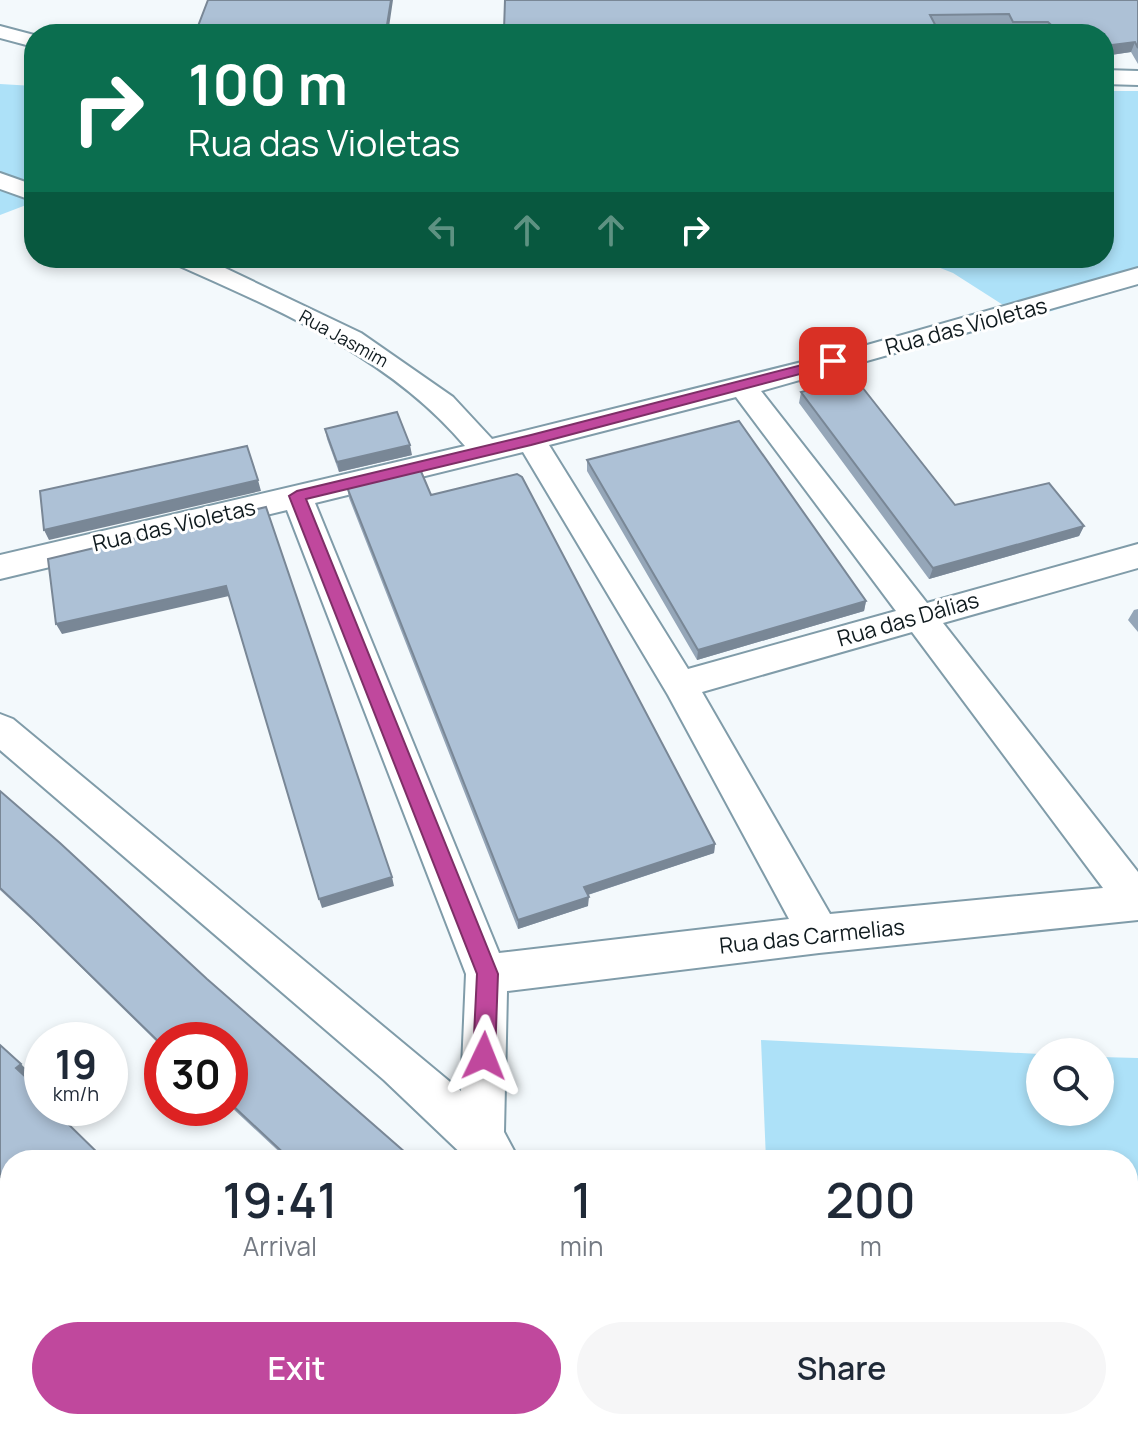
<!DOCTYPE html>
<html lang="en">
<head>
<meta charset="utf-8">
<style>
	body { margin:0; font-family:Manrope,sans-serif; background:#f6f6f7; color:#1f2937; height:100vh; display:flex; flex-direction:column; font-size:30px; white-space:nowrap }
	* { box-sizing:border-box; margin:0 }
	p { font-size:26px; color:#747a83 }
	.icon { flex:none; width:44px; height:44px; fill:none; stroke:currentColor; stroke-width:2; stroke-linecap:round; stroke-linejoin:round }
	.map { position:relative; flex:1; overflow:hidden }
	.panel { position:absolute; left:0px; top:1150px; width:1138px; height:280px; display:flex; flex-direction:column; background:#fff; border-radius:32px 32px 0 0; box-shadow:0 4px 12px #0003 }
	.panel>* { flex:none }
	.guide { position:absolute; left:24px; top:24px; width:1090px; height:244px; border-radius:32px; box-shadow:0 4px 12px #0003; background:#0b6e4f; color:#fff; overflow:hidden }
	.tools { position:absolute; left:1026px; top:1038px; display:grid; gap:16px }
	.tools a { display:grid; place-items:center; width:88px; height:88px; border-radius:50%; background:#fff; box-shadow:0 4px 12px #0003; font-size:40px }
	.speed { position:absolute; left:24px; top:1022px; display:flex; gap:16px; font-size:40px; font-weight:700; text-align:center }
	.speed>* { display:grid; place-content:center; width:104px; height:104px; border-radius:50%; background:#fff; box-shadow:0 4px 12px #0003; line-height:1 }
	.speed small { font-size:20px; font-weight:400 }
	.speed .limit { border:12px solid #d22; background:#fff; color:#111 }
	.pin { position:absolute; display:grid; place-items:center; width:68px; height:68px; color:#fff; margin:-34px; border-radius:16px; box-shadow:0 4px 12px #0006 }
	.me { position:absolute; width:88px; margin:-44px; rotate:2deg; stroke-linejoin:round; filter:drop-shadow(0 0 6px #0008) }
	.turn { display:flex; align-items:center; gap:28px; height:168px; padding:0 32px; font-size:36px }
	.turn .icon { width:104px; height:104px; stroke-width:2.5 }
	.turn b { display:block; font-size:56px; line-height:68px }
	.lanes { display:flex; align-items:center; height:76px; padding:0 32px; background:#0003; justify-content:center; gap:40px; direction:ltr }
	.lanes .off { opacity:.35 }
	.eta { display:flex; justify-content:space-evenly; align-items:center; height:136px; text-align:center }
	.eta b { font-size:48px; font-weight:600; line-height:56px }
	.primary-button { display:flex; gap:16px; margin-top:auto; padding:16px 32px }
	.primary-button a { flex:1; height:92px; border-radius:48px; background:#c0489d; color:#fff; font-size:32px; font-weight:600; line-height:92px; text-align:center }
	.primary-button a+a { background:#f6f6f7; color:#1f2937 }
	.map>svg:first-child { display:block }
</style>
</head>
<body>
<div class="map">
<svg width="1138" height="1430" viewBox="0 0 1138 1430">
	<rect width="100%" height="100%" fill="#f3f9fc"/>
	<path fill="#ade1f8" d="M 0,84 L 34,86 L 34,202 L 0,215 Z
		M 1104,91 L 1138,91 L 1138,285 L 1025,319 L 953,273 L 915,258 L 1104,258 Z
		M 761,1040 L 1040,1054 L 1040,1112 L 1100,1112 L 1100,1057 L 1138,1058 L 1138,1296 L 1128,1296 L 1128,1160 L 766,1160 Z
		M 1138,1308 L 1138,1430 L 106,1430 L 194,1420 L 1128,1420 L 1128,1310 Z
		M 0,1373 L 10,1384 L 10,1420 L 52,1420 L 63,1430 L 0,1430 Z"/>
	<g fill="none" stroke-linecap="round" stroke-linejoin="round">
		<g stroke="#809ca9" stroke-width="4">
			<path id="street" d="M 0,26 L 34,35 L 34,47 L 0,38 Z
				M 1104,70 L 1138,71 L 1138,85 L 1104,84 Z
				M 0,173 L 34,185 L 34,201 L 0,189 Z
				M 169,258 L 204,258 L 361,333 L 453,397 L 492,439 L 846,351 L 1138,268 L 1138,284 L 761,391 L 927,603 L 1138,544 L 1138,568 L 943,623 L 1138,872 L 1138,920 L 819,953 L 507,991 L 504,1132 L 519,1160 L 468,1160 L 384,1080 L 0,750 L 0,714 L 13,719 L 461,1091 L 466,974 L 287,510 L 0,579 L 0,555 L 465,446 C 389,356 278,310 173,263 ZM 736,397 L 896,611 L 688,669 L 549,445 ZM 523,452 L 668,695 L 789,919 L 499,953 L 315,503 ZM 912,632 L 1103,888 L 830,914 L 702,692 Z
				M 0,1215 L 10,1219 L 10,1274 L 0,1270 Z"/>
		</g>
		<use href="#street" fill="#fff" fill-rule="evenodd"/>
	</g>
	<path fill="#95a6b8" d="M 1138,0 L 1138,64 L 1131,52 L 1104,56 L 1104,34 L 1048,34 L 1045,31 L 1010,32 L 1006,24 L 195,34 L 389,25 L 413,25 L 413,30 L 504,30 Z
		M 801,392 L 955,505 L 1084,526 L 1079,536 L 929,579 L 799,403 Z
		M 325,429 L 412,455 L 339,472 L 327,439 Z
		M 587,460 L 866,601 L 864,611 L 697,660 L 587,471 Z
		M 347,487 L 431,495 L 715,844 L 714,853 L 588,895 L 588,906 L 518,929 L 349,498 Z
		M 1138,609 L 1138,632 L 1128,620 L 1134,610 Z
		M 0,791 L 207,979 L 414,1160 L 288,1160 L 230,1106 L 230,1040 L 162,1040 L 162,1047 L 39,926 L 0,890 Z"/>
	<path fill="#798796" d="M 391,0 L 393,0 L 388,34 L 387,25 Z
		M 1135,42 L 1131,52 L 1104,56 L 1104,46 Z
		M 410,445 L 412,455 L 339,472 L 337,462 Z
		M 258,480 L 261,491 L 49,540 L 44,530 Z
		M 1084,526 L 1079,536 L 929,579 L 933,568 Z
		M 226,586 L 229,596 L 62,634 L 56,624 Z
		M 866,601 L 864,611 L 697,660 L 698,650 Z
		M 715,844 L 714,853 L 584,896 L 584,887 Z
		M 392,877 L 394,886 L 322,908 L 319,899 Z
		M 589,897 L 588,906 L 518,929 L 518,920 Z
		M 21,1064 L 28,1071 L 23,1076 L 16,1068 Z
		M 66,1113 L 73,1120 L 69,1125 L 62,1118 Z"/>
	<path fill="#adc1d6" stroke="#798796" stroke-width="2" d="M 208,0 L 391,0 L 387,25 L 413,25 L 412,30 L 504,30 L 505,0 L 1138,0 L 1138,48 L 1135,42 L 1104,46 L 1104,34 L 1061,34 L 1048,22 L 1013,22 L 1009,14 L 930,15 L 940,34 L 195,34 Z
		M 855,378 L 955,505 L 1049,483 L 1084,526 L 933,568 L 801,392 Z
		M 397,412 L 410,445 L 337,462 L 325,429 Z
		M 739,421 L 866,601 L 698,650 L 587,460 Z
		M 247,446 L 258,480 L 44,530 L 40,491 Z
		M 420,469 L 431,495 L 517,474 L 522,477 L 715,844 L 584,887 L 589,897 L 518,920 L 347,487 Z
		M 266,507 L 392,877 L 319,899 L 226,586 L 56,624 L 48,559 Z
		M 0,791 L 60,843 L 207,979 L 414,1160 L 291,1160 L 230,1103 L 230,1040 L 162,1040 L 162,1045 L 32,918 L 0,888 Z
		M 0,1045 L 21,1064 L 16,1068 L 42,1092 L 42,1108 L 60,1108 L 66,1113 L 62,1118 L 105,1160 L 10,1160 L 10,1194 L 4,1188 L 8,1184 L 0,1176 Z"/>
	<path fill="#c0489d" stroke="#7d2f66" stroke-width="2" d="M 833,357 L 838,358 L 838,364 L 531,445 L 306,499 L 498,974 L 495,1056 L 492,1064 L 484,1067 L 477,1064 L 473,1056 L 477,974 L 289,496 L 297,491 L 531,435 Z"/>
	<g text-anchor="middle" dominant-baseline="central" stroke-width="6" stroke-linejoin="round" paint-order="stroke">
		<g font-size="18" fill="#101b1f" stroke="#fff">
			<text transform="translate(344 338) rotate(29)">Rua Jasmim</text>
		</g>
		<g font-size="22" fill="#101b1f" stroke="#fff">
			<text transform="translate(966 326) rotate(-15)">Rua das Violetas</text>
			<text transform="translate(174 525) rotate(-13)">Rua das Violetas</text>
			<text transform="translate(908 619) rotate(-16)">Rua das Dálias</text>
			<text transform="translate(812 936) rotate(-6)">Rua das Carmelias</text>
		</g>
	</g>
</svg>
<div class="tools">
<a><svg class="icon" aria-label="search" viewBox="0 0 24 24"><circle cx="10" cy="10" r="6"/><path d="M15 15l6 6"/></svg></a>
</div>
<div class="speed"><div>19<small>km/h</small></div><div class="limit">30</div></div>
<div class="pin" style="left:833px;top:361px;background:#d93025"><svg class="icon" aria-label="arrive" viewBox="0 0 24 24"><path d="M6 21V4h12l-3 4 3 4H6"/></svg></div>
<svg class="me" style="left:484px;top:1056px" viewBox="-20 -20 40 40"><path d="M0-17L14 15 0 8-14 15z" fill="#c0489d" stroke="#fff" stroke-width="4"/></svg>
<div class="guide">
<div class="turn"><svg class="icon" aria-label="right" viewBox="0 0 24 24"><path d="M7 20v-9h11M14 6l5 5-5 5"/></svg><div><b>100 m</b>Rua das Violetas</div></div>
<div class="lanes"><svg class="icon off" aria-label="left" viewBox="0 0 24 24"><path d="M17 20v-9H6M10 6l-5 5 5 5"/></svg><svg class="icon off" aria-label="ahead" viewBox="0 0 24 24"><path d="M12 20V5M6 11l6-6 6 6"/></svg><svg class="icon off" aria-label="ahead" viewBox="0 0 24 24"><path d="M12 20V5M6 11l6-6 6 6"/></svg><svg class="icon" aria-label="right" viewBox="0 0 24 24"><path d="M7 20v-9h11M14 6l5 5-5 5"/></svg></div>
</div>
<section class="panel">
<div class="eta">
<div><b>19:41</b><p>Arrival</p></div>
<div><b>1</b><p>min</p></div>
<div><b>200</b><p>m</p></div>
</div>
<div class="primary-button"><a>Exit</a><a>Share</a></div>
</section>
</div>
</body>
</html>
